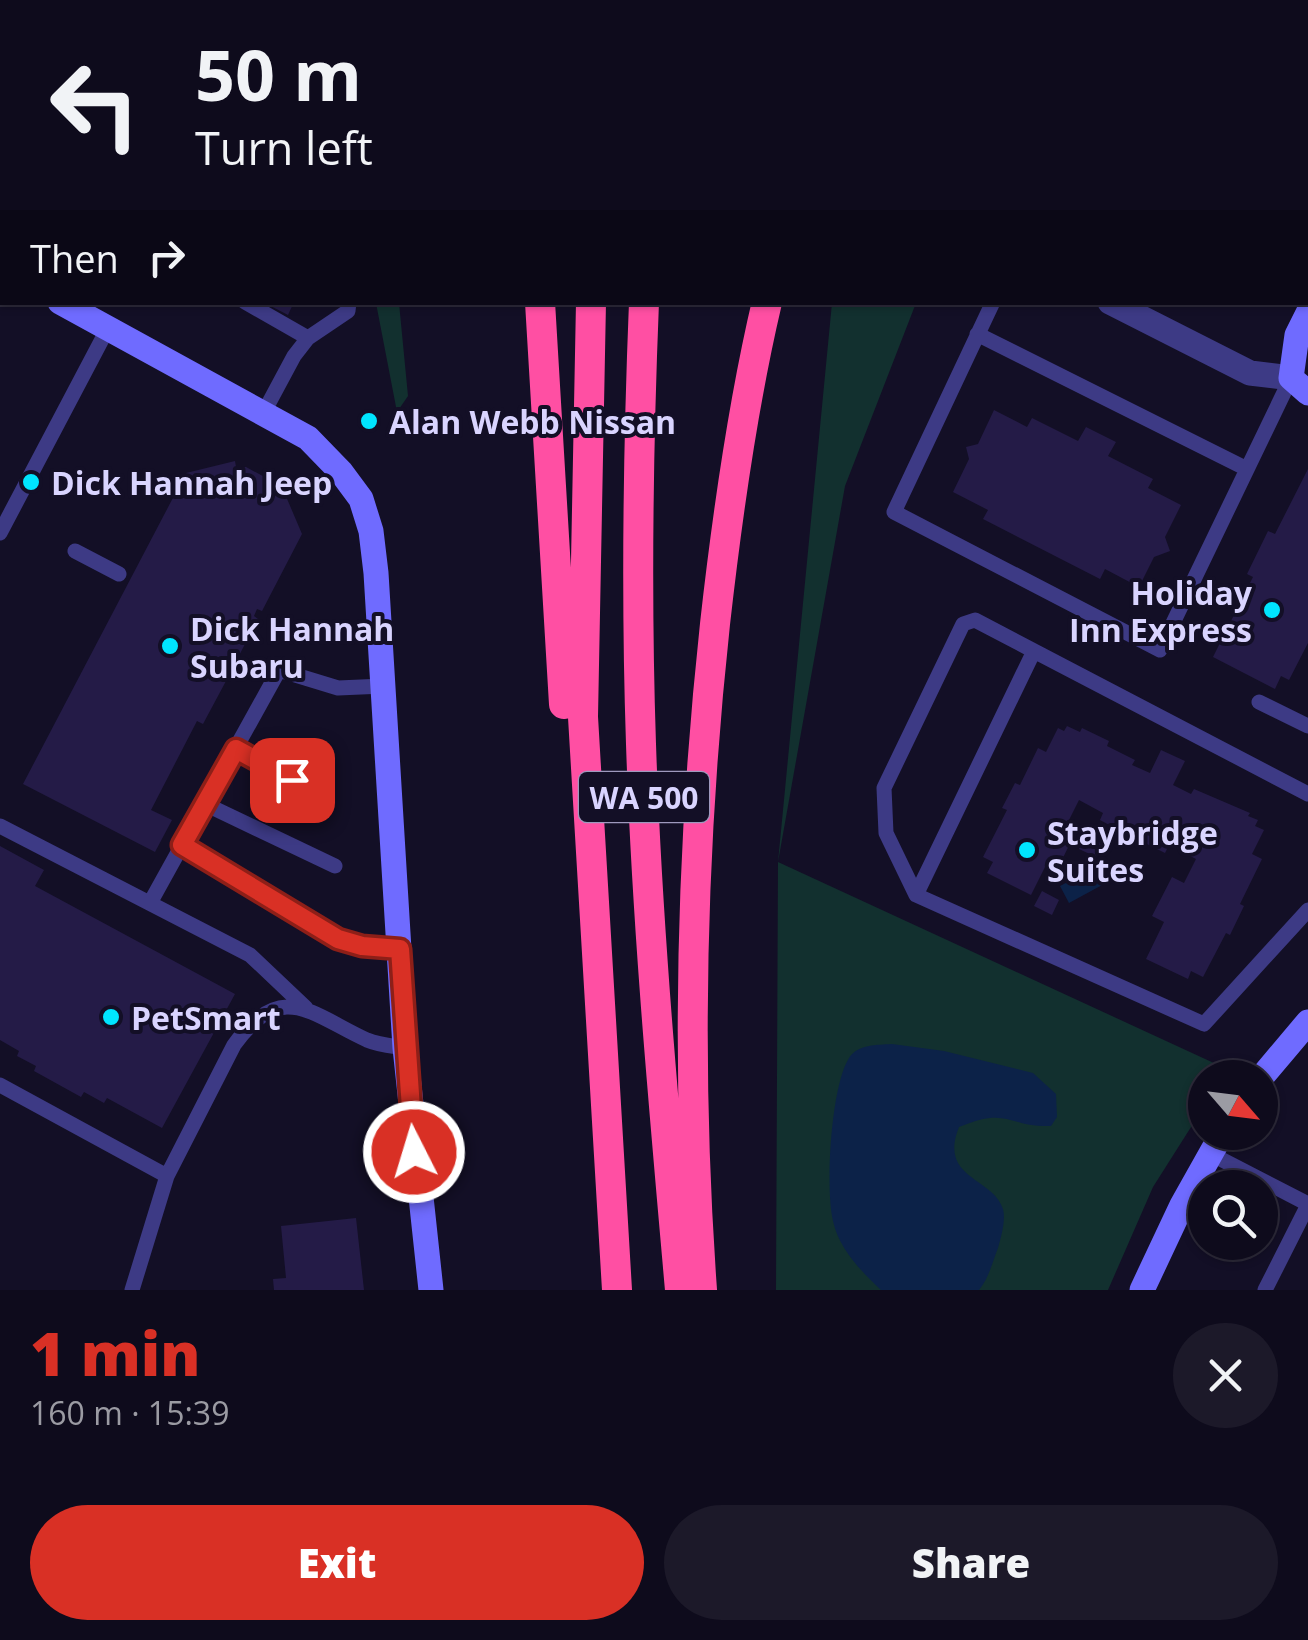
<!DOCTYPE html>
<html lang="en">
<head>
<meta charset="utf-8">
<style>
	body { margin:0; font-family:"Open Sans",sans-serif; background:#1c1929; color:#f1f3f6; height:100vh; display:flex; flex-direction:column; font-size:38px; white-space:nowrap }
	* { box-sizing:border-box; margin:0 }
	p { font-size:32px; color:#9b9ba3 }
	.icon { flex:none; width:55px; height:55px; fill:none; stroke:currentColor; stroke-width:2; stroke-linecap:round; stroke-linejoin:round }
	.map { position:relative; height:1290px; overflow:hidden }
	.details { display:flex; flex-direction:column; background:#0e0b1c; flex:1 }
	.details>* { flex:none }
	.banner { position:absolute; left:0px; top:0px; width:1310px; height:305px; box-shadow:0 2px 8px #0004,0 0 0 2px #2e2b3b; background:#0e0b1c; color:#f1f3f6; overflow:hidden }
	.needle { width:65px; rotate:118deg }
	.controls { position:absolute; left:1188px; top:1060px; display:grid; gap:20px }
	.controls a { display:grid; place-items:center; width:90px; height:90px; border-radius:50%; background:#0e0b1c; box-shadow:0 2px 8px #0004,0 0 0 2px #2e2b3b; font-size:50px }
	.pin { position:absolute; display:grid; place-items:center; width:85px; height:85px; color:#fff; margin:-42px; border-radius:20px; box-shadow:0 5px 15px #0006 }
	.me { position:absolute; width:110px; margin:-55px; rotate:355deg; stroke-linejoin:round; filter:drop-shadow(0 0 8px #0008) }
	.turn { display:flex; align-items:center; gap:35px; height:210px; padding:0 30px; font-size:45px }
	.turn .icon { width:130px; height:130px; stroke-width:2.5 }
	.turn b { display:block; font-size:70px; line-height:85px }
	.then { display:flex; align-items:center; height:95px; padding:0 30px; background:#0003; gap:20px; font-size:38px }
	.round { display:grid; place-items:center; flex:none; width:105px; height:105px; border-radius:52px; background:#1c1929 }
	.head { display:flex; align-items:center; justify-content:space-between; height:170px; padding:0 30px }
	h1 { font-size:60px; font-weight:800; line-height:75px; color:#d93025 }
	.button { display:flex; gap:20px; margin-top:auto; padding:20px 30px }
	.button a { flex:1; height:115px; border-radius:60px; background:#d93025; color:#fff; font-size:40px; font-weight:800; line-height:115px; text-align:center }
	.button a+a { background:#1c1929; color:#f1f3f6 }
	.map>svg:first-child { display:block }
</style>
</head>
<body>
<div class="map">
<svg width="1308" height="1290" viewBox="0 0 1308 1290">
	<rect width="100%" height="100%" fill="#130f26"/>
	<path fill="#12302f" d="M 376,303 L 399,303 L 408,396 L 397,412 Z
		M 832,303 L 916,303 L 845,486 L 778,862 L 1229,1070 L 1224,1077 L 1205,1078 L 1205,1105 L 1153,1187 L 1108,1290 L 776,1290 L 778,862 Z"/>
	<path fill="#0c2248" d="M 1095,868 L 1104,884 L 1069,903 L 1060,886 Z
		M 892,1044 L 944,1051 L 1033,1073 L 1056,1094 L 1057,1117 L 1051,1126 C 1006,1127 1009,1106 959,1127 C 938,1179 993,1177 1003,1209 C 1006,1220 1001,1237 998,1248 C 992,1263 989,1278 979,1290 L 881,1290 C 861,1271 839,1249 833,1221 C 825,1188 831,1086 849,1058 C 858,1044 877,1045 892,1044 Z"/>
	<path fill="#241b47" d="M 263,302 L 294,302 L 288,315 Z
		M 994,410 L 1027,427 L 1032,418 L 1078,441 L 1086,427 L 1116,442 L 1108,456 L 1153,479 L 1148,488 L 1181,505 L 1165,537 L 1170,551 L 1154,557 L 1139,587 L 1105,569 L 1100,579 L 983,519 L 988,510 L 953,492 L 969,459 L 966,447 L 978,444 Z
		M 235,461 L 236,467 L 246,467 L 272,481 L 275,488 L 282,487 L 302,534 L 262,611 L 257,609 L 254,616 L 258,619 L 229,675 L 224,673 L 221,679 L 226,681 L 203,724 L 197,721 L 151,810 L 172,820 L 155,852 L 23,784 L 186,473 Z
		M 1308,469 L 1308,643 L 1289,680 L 1281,676 L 1275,689 L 1213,657 L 1253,577 L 1247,574 L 1268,531 L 1275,534 Z
		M 1067,726 L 1080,732 L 1082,728 L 1109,741 L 1107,746 L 1135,760 L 1132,765 L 1150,773 L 1161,750 L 1185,761 L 1173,785 L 1191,794 L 1194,789 L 1250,813 L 1248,816 L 1258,820 L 1255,826 L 1264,830 L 1252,854 L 1262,859 L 1240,904 L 1244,906 L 1230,935 L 1226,933 L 1203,977 L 1191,971 L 1188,979 L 1146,959 L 1164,922 L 1152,916 L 1172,877 L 1184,883 L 1196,859 L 1169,845 L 1165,853 L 1115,828 L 1100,820 L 1103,813 L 1079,800 L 1067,824 L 1077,829 L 1058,868 L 1047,863 L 1031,895 L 987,873 L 993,862 L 983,857 L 1007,810 L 1002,808 L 1015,783 L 1020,785 L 1038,748 L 1046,752 L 1058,728 L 1064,731 Z
		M 1088,832 L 1105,840 L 1096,857 L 1079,849 Z
		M 0,846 L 44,870 L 35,886 L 235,994 L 162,1128 L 107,1098 L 104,1103 L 84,1092 L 81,1097 L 34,1071 L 36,1066 L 17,1056 L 19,1051 L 0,1040 Z
		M 1042,891 L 1059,900 L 1052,915 L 1034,906 Z
		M 356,1218 L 364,1290 L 274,1290 L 273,1279 L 286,1278 L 281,1226 Z"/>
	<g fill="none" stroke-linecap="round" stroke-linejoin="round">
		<path stroke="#3d3a85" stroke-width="15" d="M 227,0 L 228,2
			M 286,0 L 287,2
			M 1193,0 L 1198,2
			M 1143,2 L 1145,0
			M 0,68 L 2,63
			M 245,302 L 308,338
			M 993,302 L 894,512 L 1160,650 L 1291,378
			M 977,334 L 1247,469
			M 264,412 L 294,356 L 308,338 L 348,311 L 349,302
			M 0,533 L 108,328
			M 75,551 L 119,574
			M 1259,702 L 1308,726
			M 236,749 L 321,795
			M 1308,794 L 1034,651 L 916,895 L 1204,1024 L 1308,910
			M 205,804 L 335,866
			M 0,826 L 250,955 L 306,1008
			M 182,845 L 337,939 L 362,946 L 400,949
			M 916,895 L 886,833 L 884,788 L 963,624 L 975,620 L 1034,651
			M 150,903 L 279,670 L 338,688 L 384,686
			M 0,1085 L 167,1176
			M 1209,1153 L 1308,1204
			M 132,1290 L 167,1176 L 234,1045 C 282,978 312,1015 367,1040 C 379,1045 393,1046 405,1048
			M 1265,1290 L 1308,1205"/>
		<path stroke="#3d3a85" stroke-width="25" d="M 1110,302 L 1250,373 L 1291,378"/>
		<path stroke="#6f6bff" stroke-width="25" d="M 0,271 L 2,272
			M 60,302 L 308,438 L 341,472 L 361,499 L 371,531 L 376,573 L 405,1048 L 431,1290
			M 1308,313 L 1297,335 L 1291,378 L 1308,393
			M 1260,1079 L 1308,1022
			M 1142,1290 L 1182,1205 L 1223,1132"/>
		<path stroke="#ff4fa3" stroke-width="30" d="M 514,0 L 514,2
			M 611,2 L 611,0
			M 663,2 L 664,0
			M 845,2 L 846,0
			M 540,302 L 564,704
			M 591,302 L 583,717 L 617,1290
			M 644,302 C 638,450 636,597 641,744 C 647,926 664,1108 680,1290
			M 702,1290 C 686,1068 691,845 715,624 C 727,517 742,408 767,302"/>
	</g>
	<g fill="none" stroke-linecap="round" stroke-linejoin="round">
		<g stroke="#8d1f18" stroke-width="25">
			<path id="route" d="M 292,780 L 236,749 L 182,845 L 338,939 L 362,946 L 400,949 L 414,1152"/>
		</g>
		<use href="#route" stroke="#d93025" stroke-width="18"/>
	</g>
	<g fill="#00e5ff" stroke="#130f26" stroke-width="4">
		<circle cx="369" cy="421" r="10"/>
		<circle cx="31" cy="482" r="10"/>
		<circle cx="1272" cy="610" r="10"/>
		<circle cx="170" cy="646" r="10"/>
		<circle cx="1027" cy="850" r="10"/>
		<circle cx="111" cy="1017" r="10"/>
	</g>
	<g text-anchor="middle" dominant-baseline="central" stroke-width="8" stroke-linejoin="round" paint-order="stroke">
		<rect fill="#130f26" stroke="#9e99be" stroke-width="2.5" x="579" y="772" width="130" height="50" rx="8"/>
		<g font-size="30" font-weight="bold" fill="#d9d4ff">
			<text x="644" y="797">WA 500</text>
		</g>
		<g font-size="32" font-weight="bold" fill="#d9d4ff" stroke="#130f26" text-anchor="start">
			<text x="389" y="421">Alan Webb Nissan</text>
			<text x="51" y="482">Dick Hannah Jeep</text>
			<text x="1252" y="592" text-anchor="end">Holiday<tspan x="1252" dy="37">Inn Express</tspan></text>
			<text x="190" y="628">Dick Hannah<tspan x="190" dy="37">Subaru</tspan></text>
			<text x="1047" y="832">Staybridge<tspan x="1047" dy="37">Suites</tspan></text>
			<text x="131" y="1017">PetSmart</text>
		</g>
	</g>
</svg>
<div class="controls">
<a><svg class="needle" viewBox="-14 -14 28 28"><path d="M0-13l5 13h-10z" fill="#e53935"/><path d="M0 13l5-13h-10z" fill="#9b9ba3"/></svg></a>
<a><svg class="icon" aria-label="search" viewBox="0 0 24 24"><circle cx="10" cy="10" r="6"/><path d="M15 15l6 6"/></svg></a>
</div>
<div class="pin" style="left:292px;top:780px;background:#d93025"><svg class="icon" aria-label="arrive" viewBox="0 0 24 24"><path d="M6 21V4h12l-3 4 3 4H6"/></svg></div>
<svg class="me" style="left:414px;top:1152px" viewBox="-20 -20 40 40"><circle r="17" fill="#d93025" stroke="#fff" stroke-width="3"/><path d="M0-11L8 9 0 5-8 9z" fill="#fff"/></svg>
<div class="banner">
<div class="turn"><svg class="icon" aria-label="left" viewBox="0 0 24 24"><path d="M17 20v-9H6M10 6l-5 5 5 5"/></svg><div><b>50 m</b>Turn left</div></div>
<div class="then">Then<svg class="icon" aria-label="right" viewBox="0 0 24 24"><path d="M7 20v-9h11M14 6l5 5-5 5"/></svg></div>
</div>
</div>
<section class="details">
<div class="head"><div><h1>1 min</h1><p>160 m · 15:39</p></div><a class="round"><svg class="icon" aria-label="close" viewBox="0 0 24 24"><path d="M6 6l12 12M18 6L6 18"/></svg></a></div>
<div class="button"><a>Exit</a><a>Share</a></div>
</section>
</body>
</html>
